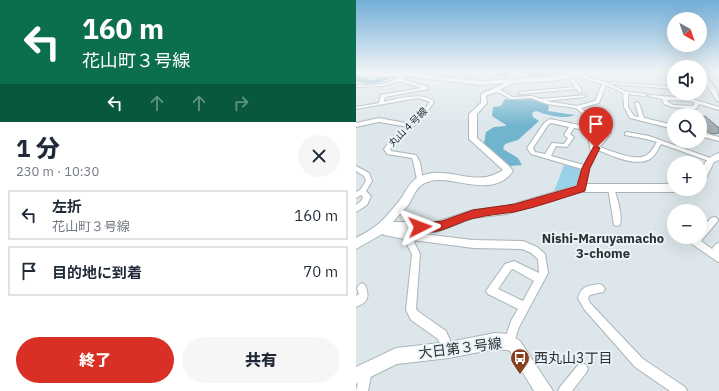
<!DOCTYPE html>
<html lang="ja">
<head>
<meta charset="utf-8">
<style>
	body { margin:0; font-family:"IBM Plex Sans","Noto Sans JP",sans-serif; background:#f6f6f7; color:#1f2937; height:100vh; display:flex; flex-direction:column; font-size:15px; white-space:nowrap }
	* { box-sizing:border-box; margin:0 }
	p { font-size:13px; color:#747a83 }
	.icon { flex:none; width:22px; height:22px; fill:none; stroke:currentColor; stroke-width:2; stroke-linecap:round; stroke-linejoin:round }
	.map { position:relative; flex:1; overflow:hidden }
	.drawer { display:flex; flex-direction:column; background:#fff; width:356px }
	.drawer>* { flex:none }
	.guide { background:#0b6e4f; color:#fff; overflow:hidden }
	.needle { width:26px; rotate:140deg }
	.tools { position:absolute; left:311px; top:12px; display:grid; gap:8px }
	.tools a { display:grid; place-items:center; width:40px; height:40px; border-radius:50%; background:#fff; box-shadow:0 4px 16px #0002; font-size:20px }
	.pin { position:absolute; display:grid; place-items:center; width:34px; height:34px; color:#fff; margin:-41px -17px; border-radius:50% 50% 50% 0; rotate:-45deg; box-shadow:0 0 4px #0007 }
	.pin .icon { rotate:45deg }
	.me { position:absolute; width:44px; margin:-22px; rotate:87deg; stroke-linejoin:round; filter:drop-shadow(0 0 3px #0008) }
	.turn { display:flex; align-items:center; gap:14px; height:84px; padding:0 16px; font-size:18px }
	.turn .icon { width:52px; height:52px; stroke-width:2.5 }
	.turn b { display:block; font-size:28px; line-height:34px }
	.lanes { display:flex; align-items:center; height:38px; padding:0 16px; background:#0003; justify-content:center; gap:20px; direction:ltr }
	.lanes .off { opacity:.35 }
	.round { display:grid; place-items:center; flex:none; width:42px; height:42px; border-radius:21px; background:#f6f6f7 }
	.head { display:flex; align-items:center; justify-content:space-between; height:68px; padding:0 16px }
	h1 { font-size:24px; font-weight:800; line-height:30px }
	.button { display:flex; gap:8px; margin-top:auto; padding:8px 16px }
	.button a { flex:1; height:46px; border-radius:24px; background:#d93025; color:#fff; font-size:16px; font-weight:800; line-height:46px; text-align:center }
	.button a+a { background:#f6f6f7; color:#1f2937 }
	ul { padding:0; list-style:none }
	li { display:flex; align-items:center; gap:12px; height:50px; margin:0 8px 6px; padding:0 8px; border:2px solid #e0e1e3; border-radius:0px }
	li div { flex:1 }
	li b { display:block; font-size:15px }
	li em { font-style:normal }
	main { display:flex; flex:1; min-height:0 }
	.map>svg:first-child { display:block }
</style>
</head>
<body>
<main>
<section class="drawer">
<div class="guide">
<div class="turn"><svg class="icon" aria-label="left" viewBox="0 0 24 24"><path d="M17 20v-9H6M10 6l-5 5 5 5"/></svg><div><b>160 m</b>花山町３号線</div></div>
<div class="lanes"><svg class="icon" aria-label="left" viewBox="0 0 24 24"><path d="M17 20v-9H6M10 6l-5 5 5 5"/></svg><svg class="icon off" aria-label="ahead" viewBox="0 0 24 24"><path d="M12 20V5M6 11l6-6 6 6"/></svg><svg class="icon off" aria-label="ahead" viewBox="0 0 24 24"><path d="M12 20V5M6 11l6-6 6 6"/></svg><svg class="icon off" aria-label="right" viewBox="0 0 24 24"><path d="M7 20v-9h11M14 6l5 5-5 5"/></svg></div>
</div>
<div class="head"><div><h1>1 分</h1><p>230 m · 10:30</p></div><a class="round"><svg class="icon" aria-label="close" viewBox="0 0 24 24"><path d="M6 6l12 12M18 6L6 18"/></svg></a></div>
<ul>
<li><svg class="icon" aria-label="left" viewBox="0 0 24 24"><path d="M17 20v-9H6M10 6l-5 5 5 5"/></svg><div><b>左折</b><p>花山町３号線</p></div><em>160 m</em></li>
<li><svg class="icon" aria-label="arrive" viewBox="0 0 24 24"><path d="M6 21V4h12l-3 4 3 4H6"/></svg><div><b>目的地に到着</b></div><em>70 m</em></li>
</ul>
<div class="button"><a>終了</a><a>共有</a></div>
</section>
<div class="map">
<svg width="363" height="391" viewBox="0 0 363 391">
	<rect width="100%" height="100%" fill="#dde7eb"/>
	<path fill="#99d2e8" d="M 208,165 L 226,169 L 221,187 L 197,194 Z"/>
	<path fill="#71b4cd" d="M 149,99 L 157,100 L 178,99 L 193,106 L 192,111 L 219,115 C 208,120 192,115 180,111 L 176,113 L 177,117 L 183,121 L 162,140 L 149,144 L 147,149 L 162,158 L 166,165 L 154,166 L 128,143 L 130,132 L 138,127 L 150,126 L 150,125 L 136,116 L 137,107 L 145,106 Z"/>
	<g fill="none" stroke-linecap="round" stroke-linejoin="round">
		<path fill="#62a5be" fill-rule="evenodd" d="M 33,72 L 40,72 C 29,84 16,86 0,81 L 0,77 L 19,80 Z
			M 60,72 L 80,72 C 76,75 64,75 60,72 Z
			M 137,72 L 157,72 L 147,77 L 139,75 Z
			M 168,72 L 212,72 L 209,74 L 177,76 Z"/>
	</g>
	<path fill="#a7b1b5" stroke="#737c80" d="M 349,116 L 363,128 L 363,133 L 357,134 L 344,128 L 344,118 Z"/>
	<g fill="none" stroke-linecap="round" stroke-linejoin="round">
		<g stroke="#aab4b8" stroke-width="2">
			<path id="street" d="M 49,72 L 53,72 L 46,79 L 72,87 L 72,89 L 29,97 L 28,102 C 41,99 68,91 78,102 L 64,121 L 41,140 L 34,149 L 35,151 L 60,155 L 64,162 L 67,180 L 64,182 L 61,180 L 58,165 L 56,158 L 31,154 L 28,149 L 37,137 L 52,127 L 23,122 L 0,127 L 0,123 L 23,118 L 55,124 C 62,118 68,111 74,102 L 72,101 L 62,98 L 0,109 L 0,107 L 23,103 L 25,95 L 65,88 L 43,81 L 28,86 L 0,87 L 0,85 C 20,86 36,85 49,72 Z
				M 126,72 L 132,72 L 89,81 L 87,80 Z
				M 300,72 L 304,72 L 318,80 L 318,83 Z
				M 221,74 L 250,82 L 271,92 L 290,94 L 290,95 L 288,96 L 272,94 L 272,107 L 278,116 L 283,117 L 279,103 L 281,102 L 283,103 L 288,118 L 318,125 L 318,129 L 274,118 L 268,107 L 267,93 L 250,85 L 243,103 L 225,108 L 255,133 L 244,147 C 255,151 280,162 291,155 C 295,152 298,147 301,142 L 290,139 L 269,135 L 269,133 L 271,132 L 293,136 L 357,159 L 358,160 L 357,161 L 353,161 L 305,144 C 302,149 299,156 294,159 C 279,167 256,156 242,150 L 231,173 L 228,188 L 227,190 L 223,190 C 221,183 223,175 226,169 L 175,154 L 171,148 L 188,123 L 194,119 C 202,121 230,125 235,130 C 238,134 239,141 240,145 L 249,133 L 220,108 L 191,104 L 175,98 L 155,99 L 142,92 L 131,95 L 129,94 L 143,89 L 156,97 L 176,96 L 185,99 L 230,95 L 230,96 L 228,97 L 190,101 L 221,106 L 239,101 L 246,84 L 220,76 L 219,75 ZM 195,123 L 213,127 L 208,135 L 212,138 L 208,144 L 196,143 L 189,154 L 179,152 L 177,148 L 192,125 ZM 218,128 L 229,130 L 231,132 L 235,152 L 228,165 L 195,156 L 200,146 L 211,147 L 218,137 L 214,134 Z
				M 215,76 L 225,88 L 226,92 L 222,92 L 221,89 L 164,94 L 162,93 L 164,92 L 219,87 L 213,77 Z
				M 255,82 L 318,87 L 318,89 L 256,84 L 255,84 Z
				M 327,93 L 331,93 L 336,99 L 363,107 L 363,110 L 343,104 L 340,109 L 338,109 L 316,107 L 308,104 L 306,99 L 292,96 L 294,95 L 331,98 ZM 311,100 L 334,101 L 339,103 L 337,106 L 317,105 L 312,102 Z
				M 344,132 L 363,137 L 363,141 L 344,136 Z
				M 0,166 L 13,173 L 16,181 L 10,191 L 15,196 L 11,205 L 0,212 L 0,205 L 5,201 L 7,197 L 5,195 L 0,198 L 0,192 L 4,190 L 10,181 L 8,176 L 0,171 Z
				M 255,185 L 258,188 C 261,199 267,214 264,225 L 261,226 L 258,225 L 252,188 Z
				M 358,217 L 361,218 L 362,220 L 361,222 L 345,241 L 356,249 L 360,244 L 363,243 L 363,262 L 362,262 L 336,244 L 335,241 L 338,237 L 344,237 L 344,230 L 355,218 Z
				M 26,225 L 33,230 L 117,240 L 167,241 L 181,247 L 189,254 L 192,273 L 163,327 L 157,346 L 153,347 L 149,346 L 148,342 L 155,321 L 162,309 L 132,294 L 130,291 L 149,264 L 158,261 L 183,273 L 182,259 L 175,253 L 166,249 L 117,248 L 57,240 L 64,254 L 60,309 L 63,312 L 90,331 L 98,350 L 97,354 L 93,355 L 89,354 L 82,339 L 55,320 L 50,310 L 56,254 L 48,239 L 28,235 L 22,228 L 23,226 ZM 157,269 L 178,281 L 167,301 L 142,289 L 155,270 Z
				M 6,283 L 9,285 C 14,297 12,302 0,307 L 0,296 L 3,294 L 1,288 L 3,285 Z
				M 244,284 L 247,286 L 249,289 L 247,292 L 234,295 L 232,298 L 234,303 L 287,359 L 329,387 L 331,391 L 314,391 L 279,367 L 228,309 L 222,298 C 226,285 232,286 244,284 Z
				M 226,363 L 230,365 L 232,369 L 230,373 L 216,391 L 202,391 L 204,387 L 222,365 Z
				M 10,365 L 14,367 L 16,371 L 12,391 L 0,391 L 6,367 Z"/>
		</g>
		<g stroke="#aab4b8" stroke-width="2">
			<path id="secondary" d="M 0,72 L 55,73 L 125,81 L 197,77 L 219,72 L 226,72 L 215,77 L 197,81 L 158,83 L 130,96 L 131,103 L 121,114 L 121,138 L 152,165 L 157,171 C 135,203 90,169 67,184 C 60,188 57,197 53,204 C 48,210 42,216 37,222 L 80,222 L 117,210 L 151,206 L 225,184 L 318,184 L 318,189 L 322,189 L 318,192 L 225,192 L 151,214 L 117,218 L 80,232 L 28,233 L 0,249 L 0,238 C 7,234 15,230 21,225 C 28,220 38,207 44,200 C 49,193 53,183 61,178 C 90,162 117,190 147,170 L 113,139 L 113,114 L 125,103 L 125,94 L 149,83 L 125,85 L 55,77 L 0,76 Z
				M 344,74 C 354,78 363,91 363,102 L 361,101 L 348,81 L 344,79 Z
				M 363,153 L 363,160 L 358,162 L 347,184 L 344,186 C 344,171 347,158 363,153 Z
				M 139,333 L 153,334 L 164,341 L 197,391 L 178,391 L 154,351 L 151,350 L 139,349 L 93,358 L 41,364 L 0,384 L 0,367 L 40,348 L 93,342 Z"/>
		</g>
		<use href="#street" fill="#fff" fill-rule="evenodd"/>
		<use href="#secondary" fill="#fff" fill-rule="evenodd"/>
	</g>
	<linearGradient id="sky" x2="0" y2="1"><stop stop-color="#72aed7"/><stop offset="0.57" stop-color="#f0f4f6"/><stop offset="1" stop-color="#f0f4f6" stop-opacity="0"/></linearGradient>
	<rect width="363" height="126" fill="url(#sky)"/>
	<path fill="#d93025" stroke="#8d1f18" d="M 240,145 L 244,148 L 234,168 L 229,191 C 206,198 182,207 158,212 C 145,214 132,215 119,218 C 100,222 81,238 60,230 L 59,227 L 60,224 L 86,221 L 117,210 L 159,204 L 221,186 L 226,168 L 238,146 Z"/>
	<defs>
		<g id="bus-pin" transform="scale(1)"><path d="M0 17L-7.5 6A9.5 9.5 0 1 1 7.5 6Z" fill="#88411f" stroke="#eaf4f8"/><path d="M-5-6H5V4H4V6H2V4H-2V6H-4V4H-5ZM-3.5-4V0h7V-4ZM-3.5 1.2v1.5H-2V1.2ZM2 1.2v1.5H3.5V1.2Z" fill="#fff"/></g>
	</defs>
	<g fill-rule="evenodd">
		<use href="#bus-pin" x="164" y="358"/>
	</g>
	<g text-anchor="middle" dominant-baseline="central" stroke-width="4" stroke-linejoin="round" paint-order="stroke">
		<g font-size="10" fill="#2c3032" stroke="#eaf4f8">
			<text transform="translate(52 127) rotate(-45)">丸山４号線</text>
		</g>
		<g font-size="13" font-weight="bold" fill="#2c3032" stroke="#eaf4f8">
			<text x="247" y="238">Nishi-Maruyamacho<tspan x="247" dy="15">3-chome</tspan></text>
		</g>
		<g font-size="14" fill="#2c3032" stroke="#eaf4f8">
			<text transform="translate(104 348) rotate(-7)">大日第３号線</text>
		</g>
		<g font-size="14" fill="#2c3032" stroke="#eaf4f8" text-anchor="start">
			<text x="178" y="358">西丸山3丁目</text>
		</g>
	</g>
</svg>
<div class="tools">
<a><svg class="needle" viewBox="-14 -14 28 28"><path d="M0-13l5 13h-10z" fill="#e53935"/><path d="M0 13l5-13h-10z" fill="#747a83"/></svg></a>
<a><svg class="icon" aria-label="sound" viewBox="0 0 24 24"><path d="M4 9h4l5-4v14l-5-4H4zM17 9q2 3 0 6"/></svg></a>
<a><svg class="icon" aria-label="search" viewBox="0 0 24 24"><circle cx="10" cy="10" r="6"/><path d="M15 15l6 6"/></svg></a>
<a>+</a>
<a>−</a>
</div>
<div class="pin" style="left:240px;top:148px;background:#d93025"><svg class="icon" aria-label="arrive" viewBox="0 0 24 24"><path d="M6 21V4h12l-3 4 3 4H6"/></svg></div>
<svg class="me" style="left:64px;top:227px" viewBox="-20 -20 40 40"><path d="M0-17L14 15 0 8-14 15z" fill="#d93025" stroke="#fff" stroke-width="4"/></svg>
</div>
</main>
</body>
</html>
